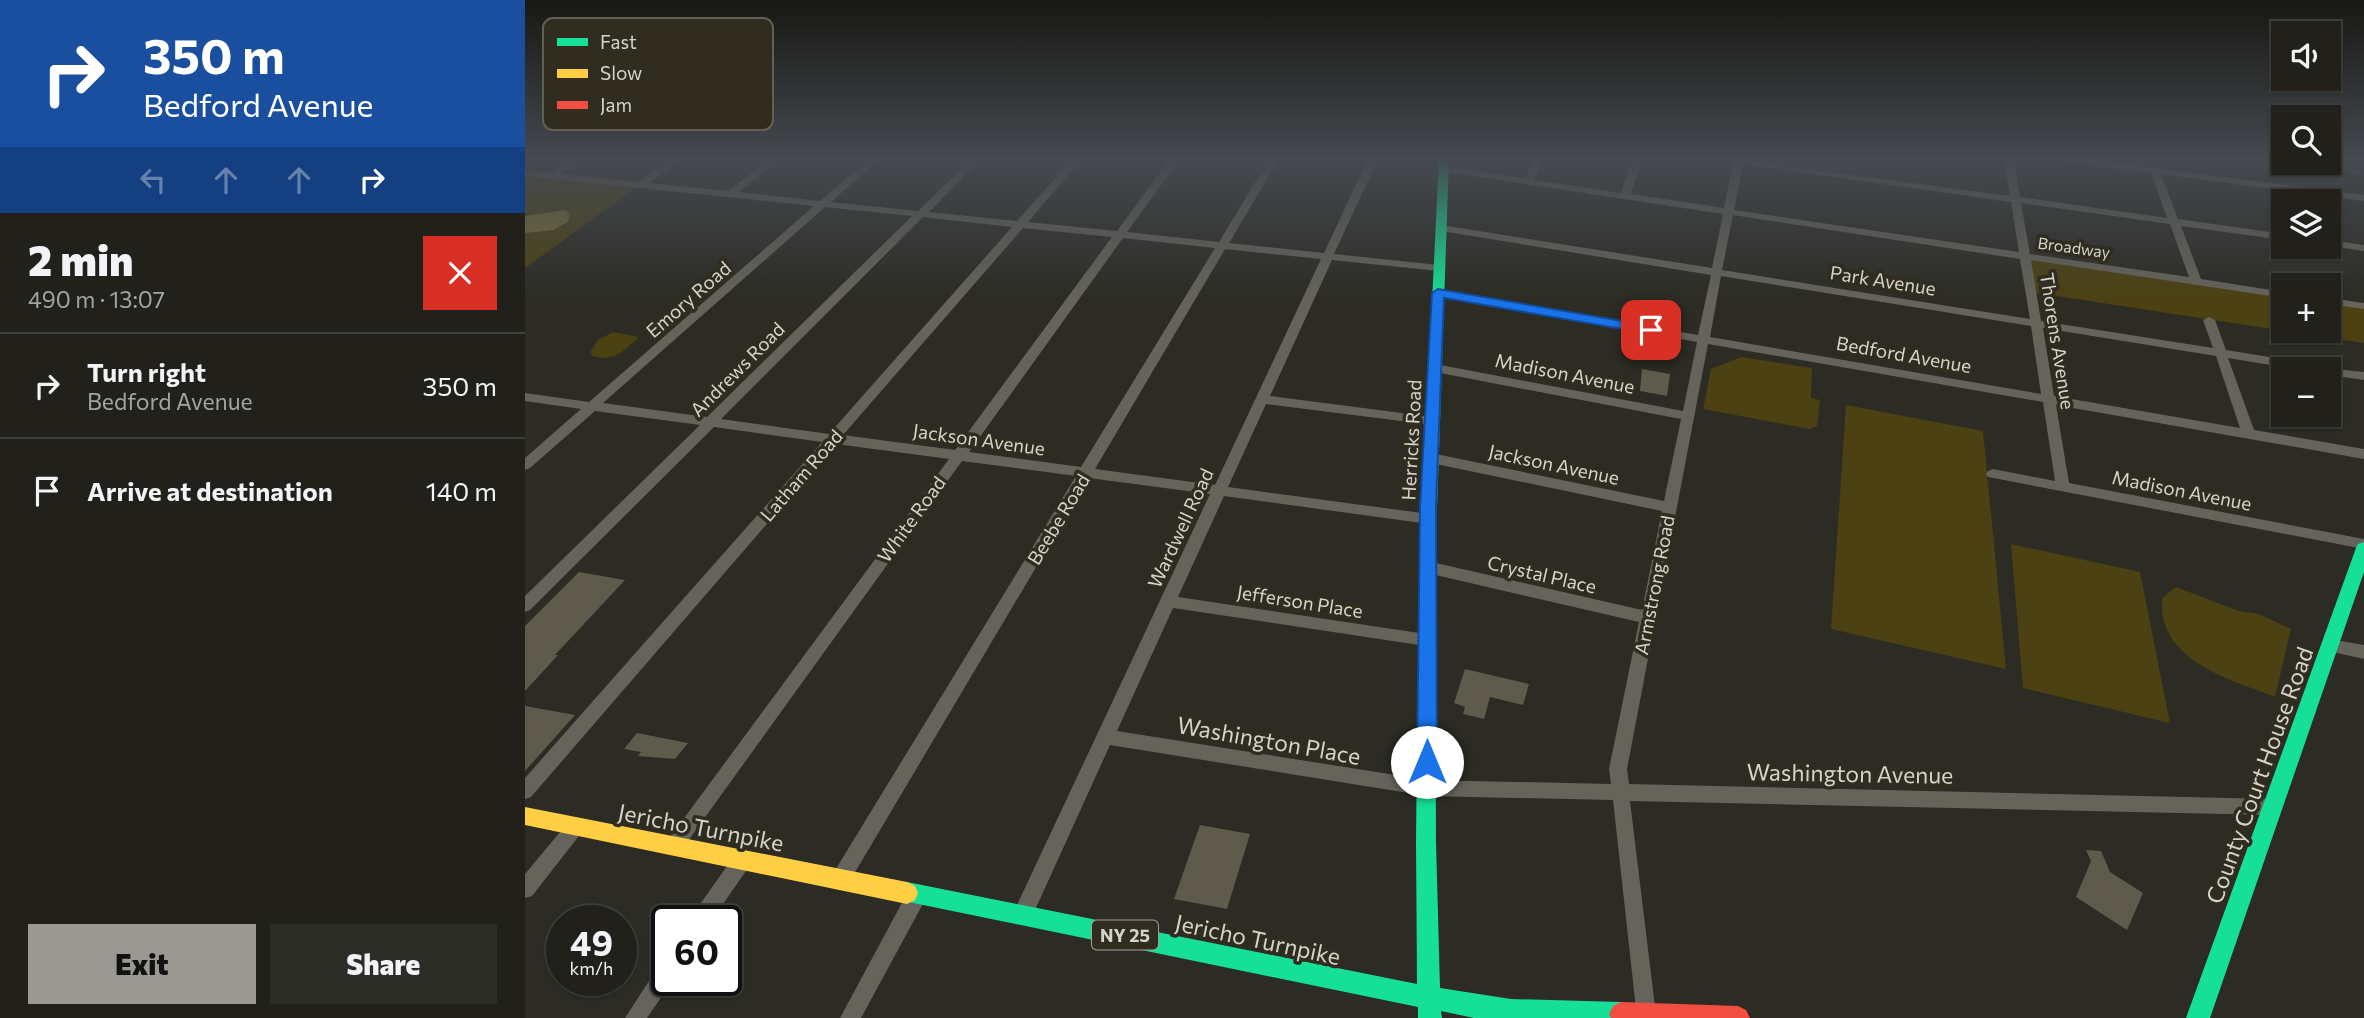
<!DOCTYPE html>
<html lang="en">
<head>
<meta charset="utf-8">
<style>
	body { margin:0; font-family:Commissioner,sans-serif; background:#2d2d28; color:#f1f3f6; height:100vh; display:flex; flex-direction:column; font-size:26px; white-space:nowrap }
	* { box-sizing:border-box; margin:0 }
	p { font-size:23px; color:#a2a3a3 }
	.icon { flex:none; width:38px; height:38px; fill:none; stroke:currentColor; stroke-width:2; stroke-linecap:round; stroke-linejoin:round }
	.map { position:relative; flex:1; overflow:hidden }
	.side { display:flex; flex-direction:column; background:#21201b; width:525px }
	.side>* { flex:none }
	.hud { background:#1a4fa0; color:#fff; overflow:hidden }
	.controls { position:absolute; left:1746px; top:21px; display:grid; gap:14px }
	.controls a { display:grid; place-items:center; width:70px; height:70px; border-radius:0px; background:#21201b; box-shadow:0 2px 5px #0004,0 0 0 2px #3e3e3a; font-size:35px }
	.speed { position:absolute; left:21px; top:905px; display:flex; gap:14px; font-size:35px; font-weight:700; text-align:center }
	.speed>* { display:grid; place-content:center; width:91px; height:91px; border-radius:50%; background:#21201b; box-shadow:0 2px 5px #0004,0 0 0 2px #3e3e3a; line-height:1 }
	.speed small { font-size:18px; font-weight:400 }
	.speed .limit { border:4px solid #111; border-radius:10px; background:#fff; color:#111 }
	.pin { position:absolute; display:grid; place-items:center; width:60px; height:60px; color:#fff; margin:-30px; border-radius:14px; box-shadow:0 4px 10px #0006 }
	.me { position:absolute; width:77px; margin:-38px; rotate:0deg; stroke-linejoin:round; filter:drop-shadow(0 0 5px #0008) }
	.turn { display:flex; align-items:center; gap:24px; height:147px; padding:0 28px; font-size:32px }
	.turn .icon { width:91px; height:91px; stroke-width:2.5 }
	.turn b { display:block; font-size:49px; line-height:60px }
	.lanes { display:flex; align-items:center; height:66px; padding:0 28px; background:#0003; justify-content:center; gap:35px; direction:ltr }
	.lanes .off { opacity:.35 }
	.round { display:grid; place-items:center; flex:none; width:74px; height:74px; border-radius:0px; background:#2d2d28 }
	.overview { display:flex; align-items:center; justify-content:space-between; height:119px; padding:0 28px }
	h1 { font-size:42px; font-weight:800; line-height:52px }
	.button { display:flex; gap:14px; margin-top:auto; padding:14px 28px }
	.button a { flex:1; height:80px; border-radius:0px; background:#9a9891; color:#111; font-size:28px; font-weight:800; line-height:80px; text-align:center }
	.button a+a { background:#2d2d28; color:#f1f3f6 }
	ul { padding:0; list-style:none }
	li { display:flex; align-items:center; gap:21px; height:105px; padding:0 28px; border-top:2px solid #3e3e3a }
	li div { flex:1 }
	li b { display:block; font-size:26px }
	li em { font-style:normal }
	main { display:flex; flex:1; min-height:0 }
	.map>svg:first-child { display:block }
</style>
</head>
<body>
<main>
<section class="side">
<div class="hud">
<div class="turn"><svg class="icon" aria-label="right" viewBox="0 0 24 24"><path d="M7 20v-9h11M14 6l5 5-5 5"/></svg><div><b>350 m</b>Bedford Avenue</div></div>
<div class="lanes"><svg class="icon off" aria-label="left" viewBox="0 0 24 24"><path d="M17 20v-9H6M10 6l-5 5 5 5"/></svg><svg class="icon off" aria-label="ahead" viewBox="0 0 24 24"><path d="M12 20V5M6 11l6-6 6 6"/></svg><svg class="icon off" aria-label="ahead" viewBox="0 0 24 24"><path d="M12 20V5M6 11l6-6 6 6"/></svg><svg class="icon" aria-label="right" viewBox="0 0 24 24"><path d="M7 20v-9h11M14 6l5 5-5 5"/></svg></div>
</div>
<div class="overview"><div><h1>2 min</h1><p>490 m · 13:07</p></div><a class="round" style="background:#d93025;color:#fff"><svg class="icon" aria-label="close" viewBox="0 0 24 24"><path d="M6 6l12 12M18 6L6 18"/></svg></a></div>
<ul>
<li><svg class="icon" aria-label="right" viewBox="0 0 24 24"><path d="M7 20v-9h11M14 6l5 5-5 5"/></svg><div><b>Turn right</b><p>Bedford Avenue</p></div><em>350 m</em></li>
<li><svg class="icon" aria-label="arrive" viewBox="0 0 24 24"><path d="M6 21V4h12l-3 4 3 4H6"/></svg><div><b>Arrive at destination</b></div><em>140 m</em></li>
</ul>
<div class="button"><a>Exit</a><a>Share</a></div>
</section>
<div class="map">
<svg width="1839" height="1018" viewBox="0 0 1839 1018">
	<rect width="100%" height="100%" fill="#2c2b24"/>
	<path fill="#4c4112" d="M 0,173 L 115,185 L 0,268 Z
		M 1499,256 L 1759,295 L 1759,331 L 1804,331 L 1804,301 L 1839,306 L 1839,343 L 1505,292 Z
		M 88,332 L 114,337 C 100,350 88,363 68,356 L 65,352 L 73,340 Z
		M 1216,357 L 1287,368 L 1286,398 L 1295,400 L 1292,426 L 1285,429 L 1178,409 L 1186,369 Z
		M 1321,405 L 1458,431 L 1481,669 L 1306,629 Z
		M 1486,544 L 1615,572 L 1645,723 L 1498,688 Z
		M 1651,587 L 1714,611 L 1734,614 L 1766,629 L 1750,697 C 1703,679 1632,660 1637,598 Z"/>
	<path fill="#7f6f31" d="M 40,210 L 45,214 L 43,222 L 28,230 L 0,233 L 0,216 Z"/>
	<path fill="#5f5b4c" d="M 1117,369 L 1145,374 L 1142,396 L 1115,391 Z
		M 54,572 L 100,580 L 30,655 L 33,655 L 0,691 L 0,626 Z
		M 940,669 L 1004,684 L 998,705 L 965,697 L 959,719 L 938,714 L 940,707 L 929,703 Z
		M 0,706 L 50,715 L 0,771 Z
		M 112,733 L 163,743 L 150,759 L 113,756 L 116,752 L 99,749 Z
		M 675,825 L 725,834 L 702,909 L 649,899 Z
		M 1561,850 L 1576,851 L 1585,872 L 1618,893 L 1602,930 L 1551,897 L 1566,861 Z"/>
	<g fill="none" stroke-linecap="round" stroke-linejoin="round">
		<path fill="#66645a" fill-rule="evenodd" d="M 47,159 L 58,159 L 37,174 L 113,182 L 146,159 L 157,159 L 124,183 L 203,191 L 245,159 L 256,159 L 214,192 L 295,201 L 344,159 L 354,159 L 306,202 L 393,211 L 446,159 L 456,159 L 404,212 L 492,221 L 547,159 L 557,159 L 503,222 L 592,231 L 645,159 L 655,159 L 602,232 L 694,242 L 744,159 L 754,159 L 704,243 L 799,253 L 843,159 L 853,159 L 809,254 L 914,265 L 919,268 L 914,271 L 807,260 L 745,396 L 908,417 L 914,421 L 908,425 L 741,404 L 703,487 L 904,514 L 911,519 L 904,524 L 699,496 L 653,597 L 901,634 L 907,635 L 909,640 L 907,645 L 901,646 L 648,608 L 592,731 L 902,780 L 1086,784 L 1084,769 L 1114,622 L 902,573 L 897,571 L 895,567 L 897,563 L 902,561 L 1117,610 L 1137,511 L 906,463 L 899,458 L 906,453 L 1139,501 L 1156,419 L 910,372 L 904,368 L 910,364 L 1158,411 L 1172,342 L 913,296 L 907,293 L 913,290 L 1173,335 L 1186,275 L 916,231 L 911,228 L 916,225 L 1187,268 L 1198,214 L 915,171 L 913,169 L 918,166 L 1000,178 L 1009,159 L 1019,159 L 1009,180 L 1096,193 L 1107,159 L 1117,159 L 1106,194 L 1199,208 L 1209,159 L 1485,196 L 1479,159 L 1489,159 L 1495,197 L 1642,218 L 1626,173 L 1540,162 L 1535,159 L 1560,159 L 1839,195 L 1839,201 L 1636,174 L 1653,219 L 1759,234 L 1759,240 L 1656,226 L 1676,279 L 1759,292 L 1759,298 L 1506,260 L 1516,321 L 1688,348 L 1678,320 L 1684,317 L 1690,320 L 1701,350 L 1794,365 L 1800,368 L 1839,372 L 1839,380 L 1804,375 L 1804,369 L 1771,369 L 1703,358 L 1729,430 L 1839,449 L 1839,459 L 1531,405 L 1544,483 L 1839,539 L 1839,549 L 1463,477 L 1461,474 L 1463,471 L 1468,469 L 1530,481 L 1518,402 L 1183,344 L 1102,769 L 1104,784 L 1747,799 L 1753,801 L 1756,807 L 1753,813 L 1747,815 L 1105,801 L 1131,1015 L 1130,1018 L 1112,1018 L 1088,800 L 902,796 L 585,745 L 505,921 L 498,924 L 491,921 L 488,914 L 491,907 L 685,494 L 564,478 L 323,884 L 316,887 L 309,884 L 307,878 L 309,872 L 551,476 L 437,461 L 155,852 L 149,855 L 143,852 L 140,846 L 143,840 L 424,459 L 311,444 L 6,797 L 0,799 L 0,778 L 297,442 L 189,427 L 5,610 L 0,612 L 0,596 L 175,425 L 70,411 L 5,468 L 0,470 L 0,458 L 56,409 L 0,401 L 0,393 L 64,402 L 289,206 L 0,176 L 0,170 L 25,173 ZM 1218,164 L 1486,202 L 1494,252 L 1209,210 ZM 1496,203 L 1645,224 L 1664,277 L 1505,254 ZM 300,207 L 387,216 L 182,417 L 78,403 ZM 1208,215 L 1495,259 L 1505,319 L 1197,270 ZM 398,217 L 487,227 L 304,434 L 196,419 ZM 498,228 L 587,237 L 430,450 L 318,435 ZM 598,238 L 690,248 L 556,467 L 444,452 ZM 700,249 L 796,259 L 690,485 L 570,469 ZM 1196,276 L 1506,326 L 1516,394 L 1185,337 ZM 1518,328 L 1691,356 L 1715,428 L 1529,396 Z
			M 1804,240 L 1839,245 L 1839,251 L 1804,246 Z
			M 1804,298 L 1839,303 L 1839,309 L 1804,304 Z
			M 1805,639 L 1839,645 L 1839,659 L 1799,650 L 1797,645 L 1799,640 Z
			M 51,817 L 57,820 L 60,826 L 57,832 L 7,896 L 0,898 L 0,874 L 45,820 Z
			M 218,850 L 225,853 L 227,859 L 225,865 L 187,920 L 167,920 L 169,913 L 211,853 Z
			M 393,884 L 400,886 L 402,893 L 400,900 L 336,1018 L 315,1018 L 386,886 Z
			M 142,961 L 142,980 L 148,980 L 122,1018 L 100,1018 L 135,964 Z"/>
		<path fill="#16e098" fill-rule="evenodd" d="M 914,159 L 924,159 L 910,567 L 911,842 L 915,988 L 986,999 L 1096,1002 L 1104,1006 L 1108,1014 L 1106,1018 L 949,1018 L 916,1011 L 917,1018 L 893,1018 L 893,1007 L 374,900 L 371,893 L 374,886 L 382,882 L 892,984 L 891,842 L 894,567 Z
			M 1839,542 L 1839,572 L 1685,1018 L 1661,1018 L 1831,548 L 1833,544 Z"/>
		<path fill="#ffcf43" fill-rule="evenodd" d="M 0,807 L 382,882 L 390,886 L 393,893 L 390,900 L 382,904 L 0,825 Z"/>
		<path fill="#f24e42" fill-rule="evenodd" d="M 1096,1002 L 1213,1006 L 1221,1010 L 1225,1018 L 1086,1018 L 1084,1014 L 1088,1006 Z"/>
		<path stroke="#67665f" stroke-width="2.5" stroke-dasharray="10 5" stroke-linecap="butt" d="M 1720,159 L 1839,173"/>
	</g>
	<linearGradient id="sky" x2="0" y2="1"><stop stop-color="#181814"/><stop offset="0.53" stop-color="#454a50"/><stop offset="1" stop-color="#454a50" stop-opacity="0"/></linearGradient>
	<rect width="1839" height="301" fill="url(#sky)"/>
	<path fill="#1a73e8" stroke="#114b97" stroke-width="2" d="M 913,289 L 1126,326 L 1133,330 L 1126,334 L 919,298 L 911,506 L 912,762 L 909,768 L 902,771 L 895,768 L 892,762 L 895,506 L 907,293 Z"/>
	<g text-anchor="middle" dominant-baseline="central" stroke-width="7" stroke-linejoin="round" paint-order="stroke">
		<g font-size="16" fill="#d5d3cb" stroke="#302d20">
			<text transform="translate(1549 247) rotate(8)">Broadway</text>
		</g>
		<rect fill="#302d20" stroke="#a4a198" stroke-width="2" x="567" y="920.5" width="66" height="29" rx="5"/>
		<g font-size="18" font-weight="bold" fill="#d5d3cb">
			<text x="600" y="935">NY 25</text>
		</g>
		<g font-size="19" fill="#d5d3cb" stroke="#302d20">
			<text transform="translate(1358 280) rotate(9)">Park Avenue</text>
			<text transform="translate(163 299) rotate(-41)">Emory Road</text>
			<text transform="translate(1533 341) rotate(81)">Thorens Avenue</text>
			<text transform="translate(1379 354) rotate(10)">Bedford Avenue</text>
			<text transform="translate(212 369) rotate(-45)">Andrews Road</text>
			<text transform="translate(1040 373) rotate(11)">Madison Avenue</text>
			<text transform="translate(454 439) rotate(8)">Jackson Avenue</text>
			<text transform="translate(886 440) rotate(-87)">Herricks Road</text>
			<text transform="translate(1029 464) rotate(12)">Jackson Avenue</text>
			<text transform="translate(276 475) rotate(-49)">Latham Road</text>
			<text transform="translate(1657 490) rotate(11)">Madison Avenue</text>
			<text transform="translate(386 519) rotate(-54)">White Road</text>
			<text transform="translate(533 519) rotate(-59)">Beebe Road</text>
			<text transform="translate(655 528) rotate(-65)">Wardwell Road</text>
			<text transform="translate(1017 574) rotate(13)">Crystal Place</text>
			<text transform="translate(1129 585) rotate(-79)">Armstrong Road</text>
			<text transform="translate(775 601) rotate(9)">Jefferson Place</text>
		</g>
		<g font-size="23" fill="#d5d3cb" stroke="#302d20">
			<text transform="translate(744 740) rotate(10)">Washington Place</text>
			<text transform="translate(1325 773) rotate(1)">Washington Avenue</text>
			<text transform="translate(1734 775) rotate(-70)">County Court House Road</text>
			<text transform="translate(176 827) rotate(11)">Jericho Turnpike</text>
			<text transform="translate(733 939) rotate(12)">Jericho Turnpike</text>
		</g>
	</g>
	<rect x="18" y="18" width="230" height="112" rx="10" fill="#302d20" stroke="#625f53" stroke-width="2"/>
	<rect x="32" y="38" width="31" height="8" fill="#16e098"/>
	<rect x="32" y="69" width="31" height="9" fill="#ffcf43"/>
	<rect x="32" y="101" width="31" height="8" fill="#f24e42"/>
	<g font-size="19" fill="#d5d3cb">
		<text x="75" y="49">Fast</text>
		<text x="75" y="80">Slow</text>
		<text x="75" y="112">Jam</text>
	</g>
</svg>
<div class="controls">
<a><svg class="icon" aria-label="sound" viewBox="0 0 24 24"><path d="M4 9h4l5-4v14l-5-4H4zM17 9q2 3 0 6"/></svg></a>
<a><svg class="icon" aria-label="search" viewBox="0 0 24 24"><circle cx="10" cy="10" r="6"/><path d="M15 15l6 6"/></svg></a>
<a><svg class="icon" aria-label="layers" viewBox="0 0 24 24"><path d="M12 4l9 5-9 5-9-5zM3 14l9 5 9-5"/></svg></a>
<a>+</a>
<a>−</a>
</div>
<div class="speed"><div>49<small>km/h</small></div><div class="limit">60</div></div>
<div class="pin" style="left:1126px;top:330px;background:#d93025"><svg class="icon" aria-label="arrive" viewBox="0 0 24 24"><path d="M6 21V4h12l-3 4 3 4H6"/></svg></div>
<svg class="me" style="left:902px;top:762px" viewBox="-20 -20 40 40"><circle r="19" fill="#fff"/><path d="M0-13L10 11 0 6-10 11z" fill="#1a73e8"/></svg>
</div>
</main>
</body>
</html>
